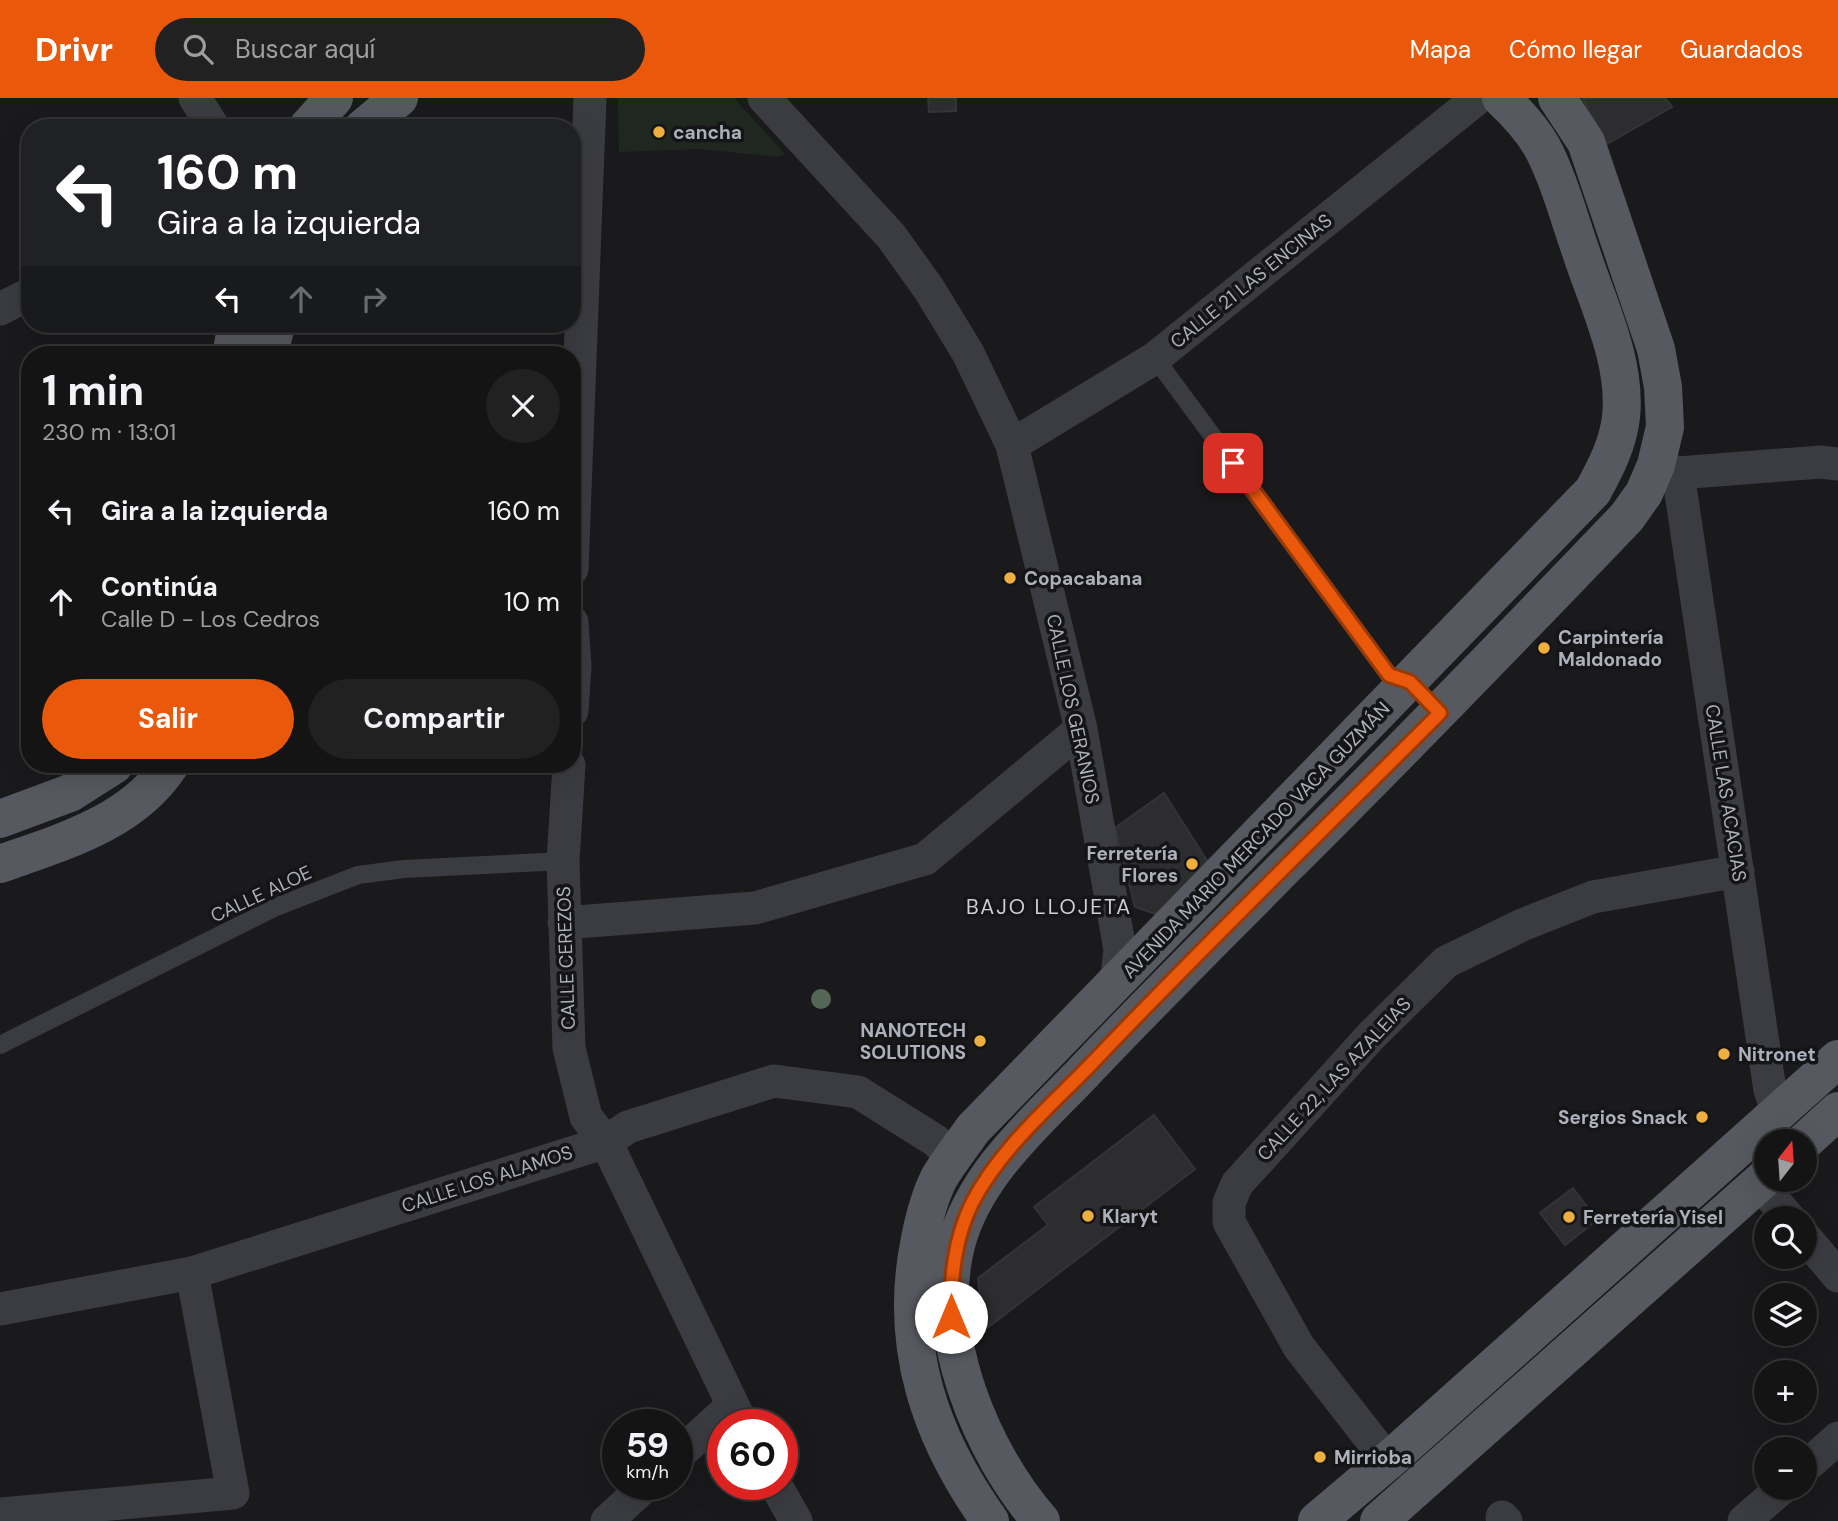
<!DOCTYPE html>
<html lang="es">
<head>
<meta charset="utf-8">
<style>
	body { margin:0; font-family:"DM Sans",sans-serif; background:#212122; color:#f1f3f6; height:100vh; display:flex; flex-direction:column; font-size:26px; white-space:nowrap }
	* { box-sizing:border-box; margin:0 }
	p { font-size:23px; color:#9d9ea0 }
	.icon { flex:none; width:38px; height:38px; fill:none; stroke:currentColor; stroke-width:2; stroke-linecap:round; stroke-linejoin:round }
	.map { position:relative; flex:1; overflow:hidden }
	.drawer { position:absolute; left:21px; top:248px; width:560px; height:427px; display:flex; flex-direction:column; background:#141415; border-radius:28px; box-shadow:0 7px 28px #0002,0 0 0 2px #333334 }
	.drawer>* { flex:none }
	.hud { position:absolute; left:21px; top:21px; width:560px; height:214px; border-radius:28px; box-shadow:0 7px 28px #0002,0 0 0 2px #333334; background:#202124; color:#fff; overflow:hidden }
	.needle { width:46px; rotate:17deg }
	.tools { position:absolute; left:1754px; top:1031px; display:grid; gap:14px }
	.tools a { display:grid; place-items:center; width:63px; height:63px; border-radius:50%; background:#141415; box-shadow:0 7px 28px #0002,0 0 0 2px #333334; font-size:35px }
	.speed { position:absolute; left:602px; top:1311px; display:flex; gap:14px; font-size:35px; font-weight:700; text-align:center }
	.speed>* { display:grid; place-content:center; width:91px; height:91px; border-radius:50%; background:#141415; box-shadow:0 7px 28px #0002,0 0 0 2px #333334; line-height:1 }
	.speed small { font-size:18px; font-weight:400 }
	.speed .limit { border:10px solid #d22; background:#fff; color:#111 }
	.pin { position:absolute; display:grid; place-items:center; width:60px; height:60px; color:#fff; margin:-30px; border-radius:14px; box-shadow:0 4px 10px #0006 }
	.me { position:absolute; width:77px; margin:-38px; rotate:0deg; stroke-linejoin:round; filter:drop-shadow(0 0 5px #0008) }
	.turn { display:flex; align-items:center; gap:24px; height:147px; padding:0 21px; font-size:32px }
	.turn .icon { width:91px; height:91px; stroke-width:2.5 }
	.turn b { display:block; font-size:49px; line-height:60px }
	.lanes { display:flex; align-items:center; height:66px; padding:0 21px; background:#0003; justify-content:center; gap:35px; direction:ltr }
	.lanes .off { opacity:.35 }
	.round { display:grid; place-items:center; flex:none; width:74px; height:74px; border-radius:37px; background:#212122 }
	.summary { display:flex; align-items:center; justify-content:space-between; height:119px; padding:0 21px }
	h1 { font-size:42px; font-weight:700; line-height:52px }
	.button { display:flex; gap:14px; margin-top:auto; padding:14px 21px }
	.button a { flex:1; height:80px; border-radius:42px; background:#ea580c; color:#fff; font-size:28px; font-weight:700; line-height:80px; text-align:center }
	.button a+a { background:#212122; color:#f1f3f6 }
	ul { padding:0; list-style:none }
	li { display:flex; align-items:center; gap:21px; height:91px; padding:0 21px }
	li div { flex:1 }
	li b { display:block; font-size:26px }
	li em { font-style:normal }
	header { display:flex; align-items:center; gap:42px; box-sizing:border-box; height:98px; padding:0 35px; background:#ea580c; color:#fff }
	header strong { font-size:33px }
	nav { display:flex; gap:38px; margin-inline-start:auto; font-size:24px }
	.search { width:490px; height:63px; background:#212122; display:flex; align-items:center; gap:18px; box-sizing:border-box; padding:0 24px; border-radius:38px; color:#9d9ea0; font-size:26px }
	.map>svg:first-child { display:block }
</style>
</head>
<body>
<header>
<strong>Drivr</strong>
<div class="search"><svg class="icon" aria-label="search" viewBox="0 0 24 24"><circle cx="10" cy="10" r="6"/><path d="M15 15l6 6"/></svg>Buscar aquí</div>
<nav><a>Mapa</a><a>Cómo llegar</a><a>Guardados</a></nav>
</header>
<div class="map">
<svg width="1838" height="1423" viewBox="0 0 1838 1423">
	<rect width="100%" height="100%" fill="#1a1a1c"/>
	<path fill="#202721" d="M 618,0 L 734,0 L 785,56 L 779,59 L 699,51 L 619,54 Z"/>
	<path fill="#2d2d30" stroke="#343438" stroke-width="2" d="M 928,0 L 956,0 L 956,13 L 929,14 Z
		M 1582,0 L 1665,0 L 1672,9 L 1607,46 Z
		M 1164,695 L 1208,764 L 1156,816 L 1135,809 L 1115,730 Z
		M 1154,1017 L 1195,1071 L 987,1230 L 983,1225 L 978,1180 L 1048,1127 L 1034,1109 Z
		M 1573,1090 L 1597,1122 L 1565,1147 L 1540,1115 Z"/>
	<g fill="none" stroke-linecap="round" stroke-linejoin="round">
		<path stroke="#3b3c41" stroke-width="18" d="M 1155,260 L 1389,577 L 1410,584
			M 0,947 L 276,809 L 358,777 L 404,771 L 563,763"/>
		<path stroke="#3b3c41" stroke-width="33" d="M 195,0 L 214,30
			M 764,0 L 891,138 L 929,191 L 968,255 L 1012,347 L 1081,631 L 1120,852 L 1116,886
			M 0,211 L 30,196
			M 1012,347 L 1155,260 L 1478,0
			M 1657,367 L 1678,375 L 1821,364 L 1838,366
			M 1678,375 L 1770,992 L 1778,1015
			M 572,471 L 590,0
			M 572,524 L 575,568 L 572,613
			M 569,667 L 563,763 L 569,950 L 586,1019 L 606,1044 L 742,1326
			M 564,825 L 755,810 L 925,761 L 1081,631
			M 1759,1085 L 1789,1120
			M 1804,1138 L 1838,1178
			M 0,1211 L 192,1175 L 606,1044 L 628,1029 L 774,983 L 858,994 L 936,1043 L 952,1060
			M 677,1358 L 732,1308
			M 1388,1363 L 1299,1249 L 1229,1124 L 1229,1105 L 1237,1086 L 1371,938 L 1446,864 L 1522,827 L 1593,799 L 1738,773
			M 1804,1370 L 1838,1340
			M 775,1386 L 796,1423
			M 0,1416 L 233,1395 L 192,1175
			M 1502,1419 L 1506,1423
			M 607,1423 L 647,1386
			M 1744,1423 L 1782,1390"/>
		<path stroke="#575960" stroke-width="38" d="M 307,30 L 334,0
			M 363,30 L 399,0
			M 231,257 L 237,226
			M 269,257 L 276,226
			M 0,721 L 70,695 L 114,667
			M 0,766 C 62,744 132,725 170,667
			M 1804,1044 L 1838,1013
			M 990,1423 C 930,1339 899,1249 919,1146 C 923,1124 929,1100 939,1080 C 949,1063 962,1047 973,1031 L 1593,393 C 1606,369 1618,346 1621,319 C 1627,264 1598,206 1581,154 C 1569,120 1559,81 1542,49 C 1531,30 1517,15 1501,0
			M 1041,1423 C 981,1354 933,1238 956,1147 C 974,1077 1034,1026 1082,976 C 1147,907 1215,840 1282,772 C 1399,656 1513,538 1627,419 L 1644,395 L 1656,367 L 1665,329 L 1663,289 L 1656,251 L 1586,44 L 1557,0
			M 1317,1423 L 1388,1363 L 1838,961
			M 1379,1423 L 1766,1079"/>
	</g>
	<circle fill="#546656" cx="821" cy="901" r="10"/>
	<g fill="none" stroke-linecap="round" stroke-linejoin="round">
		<g stroke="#983908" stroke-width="18">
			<path id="route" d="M 951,1219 C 951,1179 954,1142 972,1105 C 1000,1050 1054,1005 1096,961 C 1208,843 1325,730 1440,615 L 1410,584 L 1389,577 L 1233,365"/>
		</g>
		<use href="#route" stroke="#ea580c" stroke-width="12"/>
	</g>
	<g fill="#eeaf40" stroke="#151517" stroke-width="2.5">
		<circle cx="659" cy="34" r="7"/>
		<circle cx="1010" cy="480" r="7"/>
		<circle cx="1544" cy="550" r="7"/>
		<circle cx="1192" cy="766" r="7"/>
		<circle cx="980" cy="943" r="7"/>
		<circle cx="1724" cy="956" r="7"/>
		<circle cx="1702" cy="1019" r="7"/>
		<circle cx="1088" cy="1118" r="7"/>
		<circle cx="1569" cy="1119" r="7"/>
		<circle cx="1320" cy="1359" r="7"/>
	</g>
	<g text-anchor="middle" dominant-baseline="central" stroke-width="7" stroke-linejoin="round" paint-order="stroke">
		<g font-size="19" font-weight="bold" fill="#adb1bb" stroke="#151517" text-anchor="start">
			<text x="673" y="34">cancha</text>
			<text x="1024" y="480">Copacabana</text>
			<text x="1558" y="539">Carpintería<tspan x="1558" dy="22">Maldonado</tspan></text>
			<text x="1178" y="755" text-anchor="end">Ferretería<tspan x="1178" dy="22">Flores</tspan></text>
			<text x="966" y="932" text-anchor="end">NANOTECH<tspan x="966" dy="22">SOLUTIONS</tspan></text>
			<text x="1738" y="956">Nitronet</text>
			<text x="1688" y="1019" text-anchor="end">Sergios Snack</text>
			<text x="1102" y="1118">Klaryt</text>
			<text x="1583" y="1119">Ferretería Yisel</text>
			<text x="1334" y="1359">Mirrioba</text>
		</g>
		<g font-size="19" fill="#adb1bb" stroke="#151517">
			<text transform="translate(1251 183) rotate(-39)">CALLE 21 LAS ENCINAS</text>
			<text transform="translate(1073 611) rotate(78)">CALLE LOS GERANIOS</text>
			<text transform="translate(1726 695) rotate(81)">CALLE LAS ACACIAS</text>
			<text transform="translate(1256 742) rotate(-46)">AVENIDA MARIO MERCADO VACA GUZMÁN</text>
			<text transform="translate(261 796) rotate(-25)">CALLE ALOE</text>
			<text transform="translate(566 860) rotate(-92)">CALLE CEREZOS</text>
			<text transform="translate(1334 981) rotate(-47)">CALLE 22, LAS AZALEIAS</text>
			<text transform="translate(487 1081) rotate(-18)">CALLE LOS ALAMOS</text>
		</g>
		<g font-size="21" letter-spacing="2" fill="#ced0d7" stroke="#151517">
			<text x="1049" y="809">BAJO LLOJETA</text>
		</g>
	</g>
</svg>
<div class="tools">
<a><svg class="needle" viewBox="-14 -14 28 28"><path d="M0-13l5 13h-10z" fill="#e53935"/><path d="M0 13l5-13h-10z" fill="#9d9ea0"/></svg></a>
<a><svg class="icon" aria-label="search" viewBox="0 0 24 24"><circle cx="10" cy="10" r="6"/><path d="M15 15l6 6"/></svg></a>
<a><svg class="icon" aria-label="layers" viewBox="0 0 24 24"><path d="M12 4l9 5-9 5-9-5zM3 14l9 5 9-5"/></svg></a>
<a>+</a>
<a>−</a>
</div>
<div class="speed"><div>59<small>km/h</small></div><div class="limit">60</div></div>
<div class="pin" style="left:1233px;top:365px;background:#d93025"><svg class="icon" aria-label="arrive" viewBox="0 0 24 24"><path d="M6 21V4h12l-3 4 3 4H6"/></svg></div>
<svg class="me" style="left:951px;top:1219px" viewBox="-20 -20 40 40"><circle r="19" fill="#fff"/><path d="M0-13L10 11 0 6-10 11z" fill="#ea580c"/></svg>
<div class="hud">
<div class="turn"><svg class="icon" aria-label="left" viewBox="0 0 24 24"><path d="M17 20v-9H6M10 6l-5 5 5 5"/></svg><div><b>160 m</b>Gira a la izquierda</div></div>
<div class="lanes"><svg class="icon" aria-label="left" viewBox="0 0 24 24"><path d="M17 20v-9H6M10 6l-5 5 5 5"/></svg><svg class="icon off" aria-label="ahead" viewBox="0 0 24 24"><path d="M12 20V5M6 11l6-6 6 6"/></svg><svg class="icon off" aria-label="right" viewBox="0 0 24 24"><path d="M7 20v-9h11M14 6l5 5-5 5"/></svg></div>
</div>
<section class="drawer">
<div class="summary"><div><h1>1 min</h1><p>230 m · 13:01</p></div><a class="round"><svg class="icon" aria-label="close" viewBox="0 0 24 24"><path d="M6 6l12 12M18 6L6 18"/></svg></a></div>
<ul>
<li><svg class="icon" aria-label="left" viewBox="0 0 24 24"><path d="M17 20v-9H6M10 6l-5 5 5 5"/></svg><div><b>Gira a la izquierda</b></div><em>160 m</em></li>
<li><svg class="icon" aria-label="ahead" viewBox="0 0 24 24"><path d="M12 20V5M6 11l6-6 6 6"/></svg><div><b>Continúa</b><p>Calle D - Los Cedros</p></div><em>10 m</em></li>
</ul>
<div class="button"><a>Salir</a><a>Compartir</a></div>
</section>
</div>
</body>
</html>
